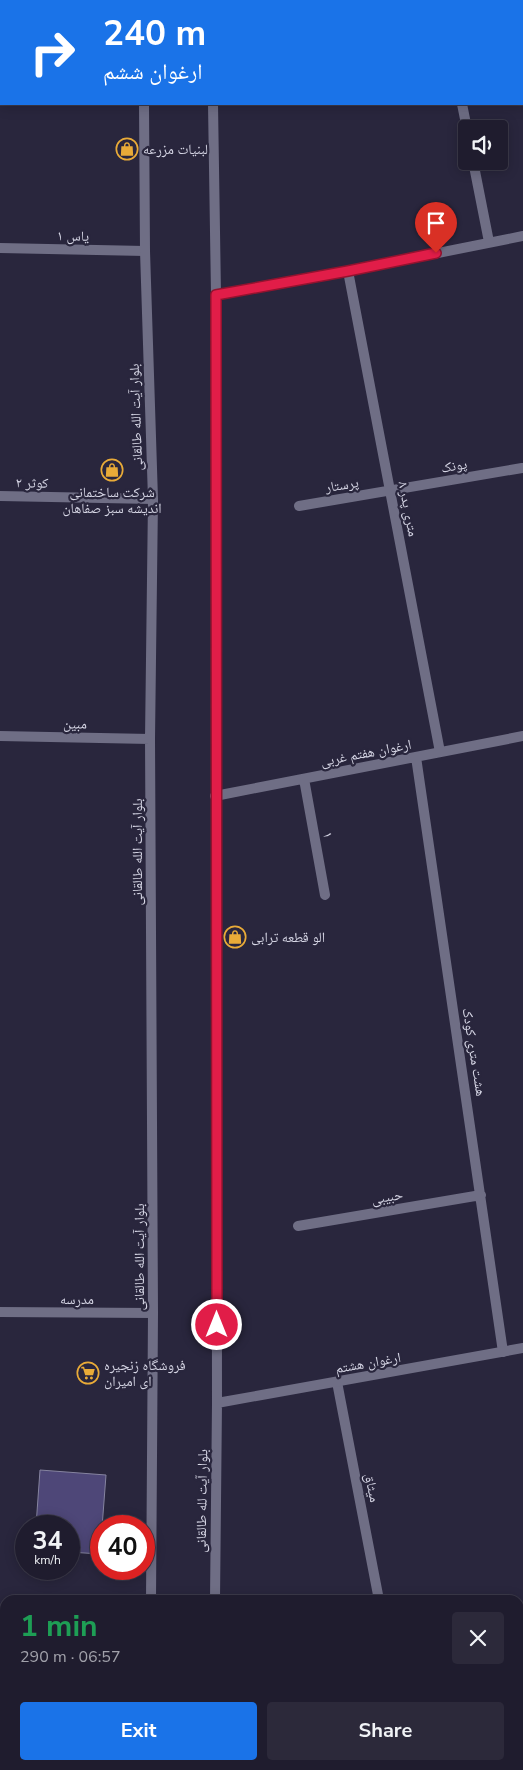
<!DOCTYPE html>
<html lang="en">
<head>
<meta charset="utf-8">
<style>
	body { margin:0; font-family:"Nunito Sans","Noto Naskh Arabic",sans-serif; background:#2c293a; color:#f1f3f6; height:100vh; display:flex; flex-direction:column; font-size:19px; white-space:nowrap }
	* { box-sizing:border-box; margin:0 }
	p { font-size:16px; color:#a1a1aa }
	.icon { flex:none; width:28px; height:28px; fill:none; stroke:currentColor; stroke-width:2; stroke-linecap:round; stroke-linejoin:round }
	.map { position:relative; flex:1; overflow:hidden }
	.side { position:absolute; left:0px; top:1595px; width:524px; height:175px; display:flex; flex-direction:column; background:#1f1c2e; border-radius:15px 15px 0 0; box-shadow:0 2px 12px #0003,0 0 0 1px #3c3a4a }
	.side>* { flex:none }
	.hud { position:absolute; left:0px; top:0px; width:524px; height:105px; box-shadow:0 2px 12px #0003,0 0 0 1px #3c3a4a; background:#1a73e8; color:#fff; overflow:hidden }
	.buttons { position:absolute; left:458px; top:120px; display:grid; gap:10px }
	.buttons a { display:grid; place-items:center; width:50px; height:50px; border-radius:5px; background:#1f1c2e; box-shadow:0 2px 12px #0003,0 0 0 1px #3c3a4a; font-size:25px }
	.speed { position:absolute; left:15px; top:1515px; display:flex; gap:10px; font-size:25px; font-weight:700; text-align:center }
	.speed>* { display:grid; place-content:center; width:65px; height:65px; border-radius:50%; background:#1f1c2e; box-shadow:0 2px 12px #0003,0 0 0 1px #3c3a4a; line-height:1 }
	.speed small { font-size:12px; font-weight:400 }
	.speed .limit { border:8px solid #d22; background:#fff; color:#111 }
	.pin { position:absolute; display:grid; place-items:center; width:42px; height:42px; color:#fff; margin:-51px -21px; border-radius:50% 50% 50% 0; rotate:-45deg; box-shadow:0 0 5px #0007 }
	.pin .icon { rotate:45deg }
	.me { position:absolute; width:55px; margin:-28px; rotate:0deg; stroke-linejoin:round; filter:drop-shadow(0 0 4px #0008) }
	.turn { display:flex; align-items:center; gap:18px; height:105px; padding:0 20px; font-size:22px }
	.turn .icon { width:65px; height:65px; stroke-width:2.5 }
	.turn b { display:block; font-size:35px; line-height:42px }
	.round { display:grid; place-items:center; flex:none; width:52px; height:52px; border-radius:5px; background:#2c293a }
	.overview { display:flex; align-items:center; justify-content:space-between; height:85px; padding:0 20px }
	h1 { font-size:30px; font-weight:700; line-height:38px; color:#1e9e55 }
	.button { display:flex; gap:10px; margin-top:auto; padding:10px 20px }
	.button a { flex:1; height:58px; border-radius:5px; background:#1a73e8; color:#fff; font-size:20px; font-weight:700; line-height:58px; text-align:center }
	.button a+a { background:#2c293a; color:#f1f3f6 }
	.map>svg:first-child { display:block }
</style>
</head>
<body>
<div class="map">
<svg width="523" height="1770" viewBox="0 0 523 1770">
	<rect width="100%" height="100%" fill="#29263d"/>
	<path fill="#4e4778" stroke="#8684a0" d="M 40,1470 L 106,1475 L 100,1554 L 69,1552 L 69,1526 L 36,1526 Z"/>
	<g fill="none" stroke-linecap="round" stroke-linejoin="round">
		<path stroke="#6f6e85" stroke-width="10" d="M 486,1 L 492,0
			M 462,104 L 467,129
			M 473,161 L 489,242
			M 0,248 L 145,251
			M 348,271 L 440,752
			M 216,295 L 348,271 L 523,236
			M 0,496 L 153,499
			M 299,506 L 522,468
			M 416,757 L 503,1352
			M 304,779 L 325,895
			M 215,796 L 523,736
			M 298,1226 L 481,1195
			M 0,1312 L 153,1313
			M 337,1382 L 379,1600
			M 519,1619 L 523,1618
			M 0,1740 L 5,1740
			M 410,1765 L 411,1770"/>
		<path stroke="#6f6e85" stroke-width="10" d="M 211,0 L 211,1
			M 144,1 L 144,0
			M 0,26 L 1,26
			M 144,104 L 145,251 L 153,499 L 150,739 L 153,1313 L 151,1600
			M 213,104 L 216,295 L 217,1403 L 215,1600
			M 0,736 L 150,739
			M 217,1403 L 523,1348
			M 150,1765 L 150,1770
			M 212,1770 L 213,1765"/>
	</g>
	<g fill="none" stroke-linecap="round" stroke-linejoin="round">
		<g stroke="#92132f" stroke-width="12">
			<path id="route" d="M 217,1325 L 216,295 L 348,271 L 436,253"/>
		</g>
		<use href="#route" stroke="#e11d48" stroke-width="9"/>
	</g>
	<defs>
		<g id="shop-ring" transform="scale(1.125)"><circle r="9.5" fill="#29263d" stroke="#e9ab38" stroke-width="1.5"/><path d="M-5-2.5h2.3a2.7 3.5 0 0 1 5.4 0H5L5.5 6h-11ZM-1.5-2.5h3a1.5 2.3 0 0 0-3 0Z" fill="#e9ab38"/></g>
		<g id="supermarket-ring" transform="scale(1.125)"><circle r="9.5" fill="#29263d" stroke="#e9ab38" stroke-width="1.5"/><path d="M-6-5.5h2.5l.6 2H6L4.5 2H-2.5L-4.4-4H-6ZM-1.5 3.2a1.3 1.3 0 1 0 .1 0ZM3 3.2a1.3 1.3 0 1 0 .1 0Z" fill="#e9ab38"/></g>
	</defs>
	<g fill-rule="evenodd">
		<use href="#shop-ring" x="127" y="149"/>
		<use href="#shop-ring" x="112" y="470"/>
		<use href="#shop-ring" x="235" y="937"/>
		<use href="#supermarket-ring" x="88" y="1373"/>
	</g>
	<g text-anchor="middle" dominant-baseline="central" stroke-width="4.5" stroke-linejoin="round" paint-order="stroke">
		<g font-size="14" fill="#d6d6e5" stroke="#29263d" text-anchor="start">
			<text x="143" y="149">لبنیات مزرعه</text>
			<text x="112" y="492" text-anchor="middle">شرکت ساختمانی<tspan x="112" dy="16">اندیشه سبز صفاهان</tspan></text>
			<text x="251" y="937">الو قطعه ترابی</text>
			<text x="104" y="1365">فروشگاه زنجیره<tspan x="104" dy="16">ای امیران</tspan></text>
		</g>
		<g font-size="14" fill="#d6d6e5" stroke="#29263d">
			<text transform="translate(73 236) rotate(1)">یاس ۱</text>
			<text transform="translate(136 417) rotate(-92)">بلوار آیت الله طالقانی</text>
			<text transform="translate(454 466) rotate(-10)">پونک</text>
			<text transform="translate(32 483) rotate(1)">کوثر ۲</text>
			<text transform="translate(342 485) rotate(-9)">پرستار</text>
			<text transform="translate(408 509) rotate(79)">۸ متری پدر</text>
			<text transform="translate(75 724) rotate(1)">مبین</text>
			<text transform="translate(366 753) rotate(-11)">ارغوان هفتم غربی</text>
			<text transform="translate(328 835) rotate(80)">۱</text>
			<text transform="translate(137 852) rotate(-90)">بلوار آیت الله طالقانی</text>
			<text transform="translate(474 1052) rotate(81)">هشت متری کودک</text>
			<text transform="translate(387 1197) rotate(-10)">حبیبی</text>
			<text transform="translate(139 1257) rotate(-90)">بلوار آیت الله طالقانی</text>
			<text x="77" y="1299">مدرسه</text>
			<text transform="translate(368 1363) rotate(-10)">ارغوان هشتم</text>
			<text transform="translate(372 1488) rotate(79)">میثاق</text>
			<text transform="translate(202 1501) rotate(-89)">بلوار آیت لله طالقانی</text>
		</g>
	</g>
</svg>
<div class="buttons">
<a><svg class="icon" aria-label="sound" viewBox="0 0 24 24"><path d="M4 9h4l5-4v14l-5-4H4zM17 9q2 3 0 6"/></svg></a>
</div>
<div class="speed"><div>34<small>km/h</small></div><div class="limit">40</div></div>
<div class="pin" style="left:436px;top:253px;background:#d93025"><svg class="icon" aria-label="arrive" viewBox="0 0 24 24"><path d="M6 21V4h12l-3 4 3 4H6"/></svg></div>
<svg class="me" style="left:217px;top:1325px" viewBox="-20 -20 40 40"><circle r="17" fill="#e11d48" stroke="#fff" stroke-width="3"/><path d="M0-11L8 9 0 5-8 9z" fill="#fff"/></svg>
<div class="hud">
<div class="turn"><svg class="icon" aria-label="right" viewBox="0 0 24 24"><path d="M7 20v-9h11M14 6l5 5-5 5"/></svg><div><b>240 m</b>ارغوان ششم</div></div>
</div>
<section class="side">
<div class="overview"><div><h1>1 min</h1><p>290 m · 06:57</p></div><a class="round"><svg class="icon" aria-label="close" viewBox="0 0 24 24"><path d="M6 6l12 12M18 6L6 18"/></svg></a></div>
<div class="button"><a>Exit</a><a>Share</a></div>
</section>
</div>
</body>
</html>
